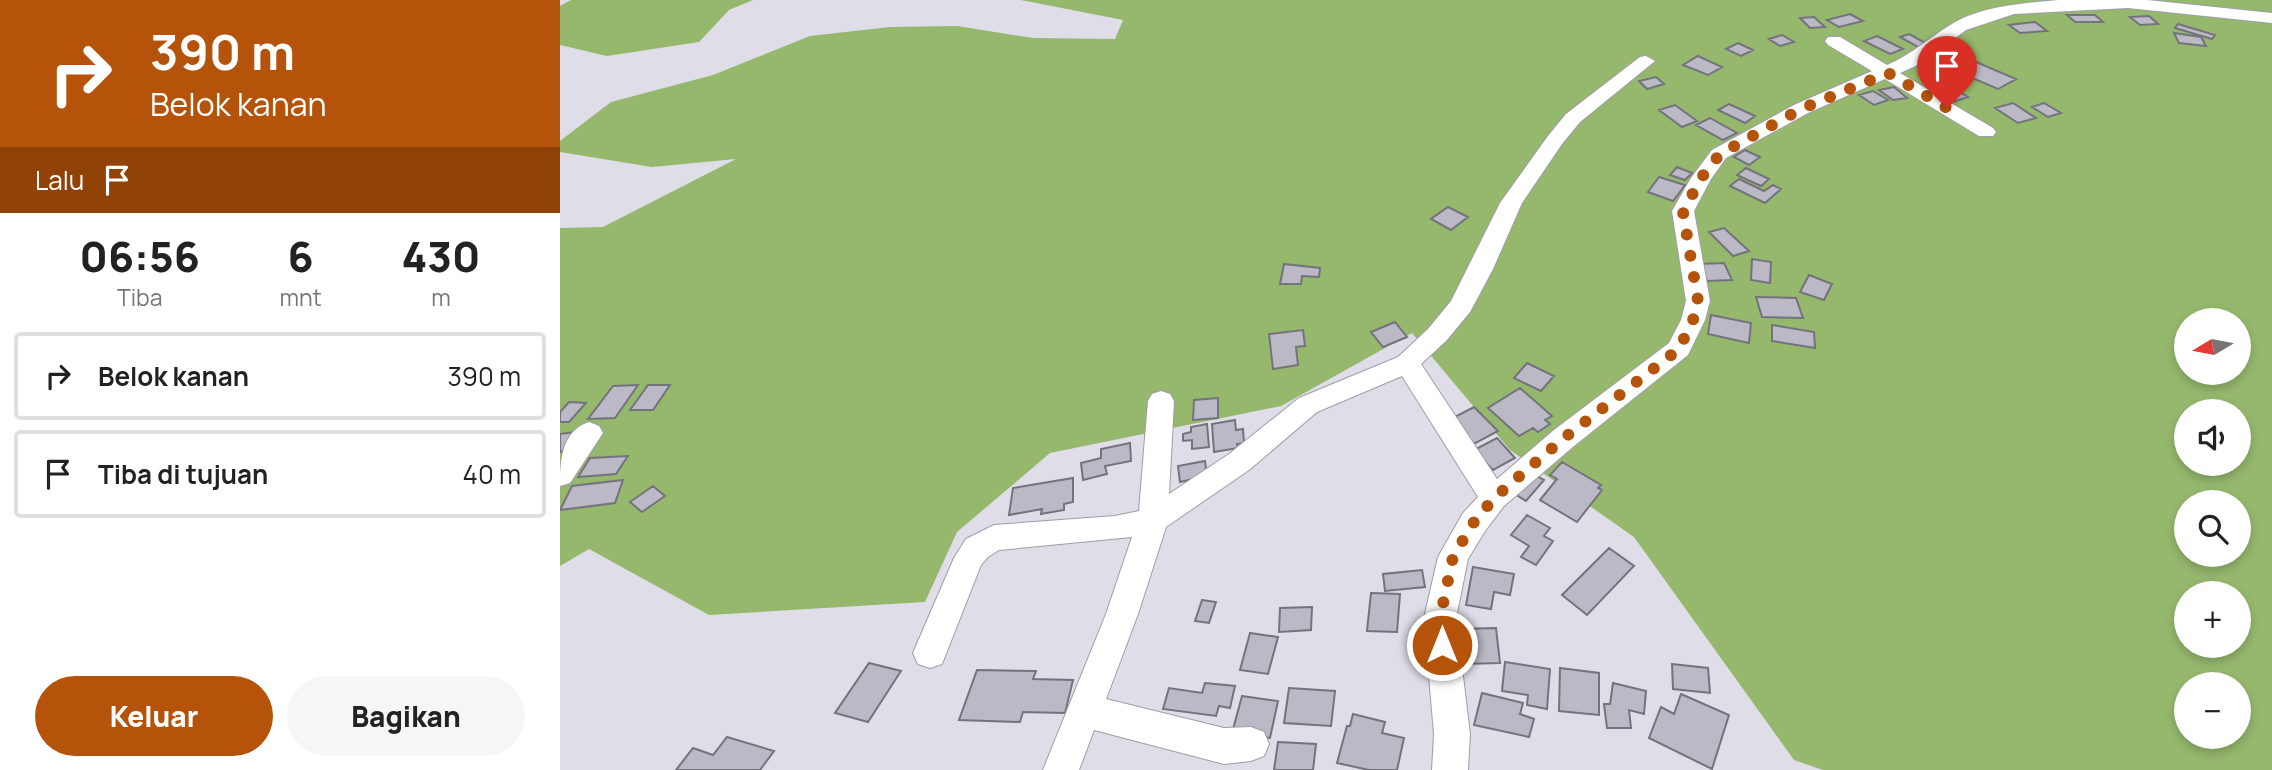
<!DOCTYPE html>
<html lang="id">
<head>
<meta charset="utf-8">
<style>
	body { margin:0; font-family:Manrope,sans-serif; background:#f6f6f6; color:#222; height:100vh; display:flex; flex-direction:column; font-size:26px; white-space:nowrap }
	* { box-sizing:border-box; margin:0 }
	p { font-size:23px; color:#767676 }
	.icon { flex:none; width:38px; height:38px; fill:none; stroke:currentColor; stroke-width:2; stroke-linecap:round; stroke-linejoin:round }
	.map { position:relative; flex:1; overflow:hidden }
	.drawer { display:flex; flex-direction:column; background:#fff; width:560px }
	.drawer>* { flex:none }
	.guide { background:#b45309; color:#fff; overflow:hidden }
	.needle { width:46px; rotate:260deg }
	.controls { position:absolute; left:1614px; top:308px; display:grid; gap:14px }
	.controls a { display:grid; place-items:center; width:77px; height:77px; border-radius:50%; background:#fff; box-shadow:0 4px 10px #0003; font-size:35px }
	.pin { position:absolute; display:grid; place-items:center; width:60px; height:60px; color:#fff; margin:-72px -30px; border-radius:50% 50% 50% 0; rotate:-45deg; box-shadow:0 0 7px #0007 }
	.pin .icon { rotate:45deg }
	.me { position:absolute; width:77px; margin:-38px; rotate:0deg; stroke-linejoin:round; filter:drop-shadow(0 0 5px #0008) }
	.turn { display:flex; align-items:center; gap:24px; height:147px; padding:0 35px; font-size:32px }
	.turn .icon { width:91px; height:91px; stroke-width:2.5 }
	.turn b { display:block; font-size:49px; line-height:60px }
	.then { display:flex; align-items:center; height:66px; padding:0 35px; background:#0003; gap:14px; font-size:26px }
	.eta { display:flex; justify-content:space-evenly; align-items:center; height:119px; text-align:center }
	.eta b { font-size:42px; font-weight:800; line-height:49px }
	.cta { display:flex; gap:14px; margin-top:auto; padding:14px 35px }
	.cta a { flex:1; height:80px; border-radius:42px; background:#b45309; color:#fff; font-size:28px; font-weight:800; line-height:80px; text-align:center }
	.cta a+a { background:#f6f6f6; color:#222 }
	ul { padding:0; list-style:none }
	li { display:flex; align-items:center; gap:21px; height:88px; margin:0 14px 10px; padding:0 21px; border:4px solid #e0e0e0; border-radius:7px }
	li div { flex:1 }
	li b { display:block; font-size:26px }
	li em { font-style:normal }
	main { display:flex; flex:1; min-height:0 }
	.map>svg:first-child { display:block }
</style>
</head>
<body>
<main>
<section class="drawer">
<div class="guide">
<div class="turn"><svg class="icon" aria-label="right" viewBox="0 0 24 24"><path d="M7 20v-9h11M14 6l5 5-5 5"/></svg><div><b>390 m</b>Belok kanan</div></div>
<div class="then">Lalu<svg class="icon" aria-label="arrive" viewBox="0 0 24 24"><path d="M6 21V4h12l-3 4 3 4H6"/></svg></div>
</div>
<div class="eta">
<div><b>06:56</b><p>Tiba</p></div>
<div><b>6</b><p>mnt</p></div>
<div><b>430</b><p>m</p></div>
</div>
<ul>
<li><svg class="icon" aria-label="right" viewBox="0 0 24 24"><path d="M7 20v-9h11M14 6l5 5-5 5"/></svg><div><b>Belok kanan</b></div><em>390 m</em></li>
<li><svg class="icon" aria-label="arrive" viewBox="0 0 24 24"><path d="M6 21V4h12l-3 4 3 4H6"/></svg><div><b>Tiba di tujuan</b></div><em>40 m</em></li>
</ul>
<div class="cta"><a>Keluar</a><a>Bagikan</a></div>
</section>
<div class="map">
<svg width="1712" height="770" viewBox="0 0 1712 770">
	<rect width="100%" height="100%" fill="#dedde8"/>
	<path fill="#95b86d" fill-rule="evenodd" d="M 11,0 L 193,0 L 169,10 L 139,42 L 47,56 L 0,45 L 0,6 Z
		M 461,0 L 1712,0 L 1712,770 L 1263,770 L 1234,760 L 1074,537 L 950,450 L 852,333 L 721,406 L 490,453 L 397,532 L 365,602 L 149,615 L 29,549 L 0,566 L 0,228 L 43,227 L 176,159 L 92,167 L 0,152 L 0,141 L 51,102 L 153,75 L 250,36 L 330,27 L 397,26 L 473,38 L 555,39 L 563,20 ZM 1626,320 L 1678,320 L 1678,373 L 1626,373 ZM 1626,411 L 1678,411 L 1678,464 L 1626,464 ZM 1626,502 L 1678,502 L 1678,555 L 1626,555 ZM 1626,593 L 1678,593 L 1678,646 L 1626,646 ZM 1626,684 L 1678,684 L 1678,737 L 1626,737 Z"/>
	<path fill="#bab9c5" stroke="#74737d" stroke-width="2" d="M 1290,14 L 1303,21 L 1279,27 L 1267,20 Z
		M 1507,15 L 1535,15 L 1543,22 L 1515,22 Z
		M 1589,16 L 1598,24 L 1580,25 L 1570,17 Z
		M 1254,17 L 1265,27 L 1250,28 L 1240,18 Z
		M 1475,22 L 1487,31 L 1460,33 L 1449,25 Z
		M 1618,24 L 1655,35 L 1652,39 L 1615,28 Z
		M 1614,33 L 1641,37 L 1646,46 L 1619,43 Z
		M 1349,34 L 1369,45 L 1360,48 L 1340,37 Z
		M 1222,35 L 1234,42 L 1220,46 L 1209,39 Z
		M 1317,36 L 1343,49 L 1330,54 L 1304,41 Z
		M 1178,43 L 1193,50 L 1181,56 L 1166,49 Z
		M 1138,56 L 1162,67 L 1148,75 L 1123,65 Z
		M 1416,62 L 1456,79 L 1438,89 L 1398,72 Z
		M 1096,77 L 1104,84 L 1087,89 L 1079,81 Z
		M 1387,85 L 1408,97 L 1387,104 L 1366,92 Z
		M 1334,87 L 1347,98 L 1333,100 L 1319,90 Z
		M 1313,91 L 1328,100 L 1314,105 L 1299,95 Z
		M 1453,103 L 1476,118 L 1458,123 L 1435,108 Z
		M 1484,103 L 1501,113 L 1488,117 L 1472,107 Z
		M 1169,104 L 1195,116 L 1185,123 L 1158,110 Z
		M 1115,105 L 1137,121 L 1122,127 L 1099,110 Z
		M 1150,118 L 1177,133 L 1163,140 L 1136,125 Z
		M 1185,150 L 1200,157 L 1189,165 L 1174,157 Z
		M 1117,167 L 1132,173 L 1125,180 L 1110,175 Z
		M 1186,168 L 1209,179 L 1201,186 L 1177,175 Z
		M 1099,177 L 1125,185 L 1113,201 L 1088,192 Z
		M 1179,179 L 1204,191 L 1213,185 L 1221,189 L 1205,203 L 1170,186 Z
		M 888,207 L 908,217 L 891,230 L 871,219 Z
		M 1164,228 L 1189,251 L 1173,256 L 1149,232 Z
		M 1192,259 L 1211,262 L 1210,283 L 1191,280 Z
		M 1164,263 L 1172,280 L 1147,281 L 1140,264 Z
		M 724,264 L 760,268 L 759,277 L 742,276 L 741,284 L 720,284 Z
		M 1249,275 L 1272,284 L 1264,300 L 1240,292 Z
		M 1196,297 L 1236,298 L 1243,318 L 1202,317 Z
		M 1151,315 L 1191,323 L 1189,343 L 1148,334 Z
		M 835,322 L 847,337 L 823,347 L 811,332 Z
		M 1212,325 L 1254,332 L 1255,348 L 1212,341 Z
		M 743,330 L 745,346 L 736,347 L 738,365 L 713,369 L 709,334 Z
		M 967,363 L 994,376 L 981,391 L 954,378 Z
		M 78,385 L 55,418 L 28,419 L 53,386 Z
		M 88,385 L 110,385 L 93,410 L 70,410 Z
		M 960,388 L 992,416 L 985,420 L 990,424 L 978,432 L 973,428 L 959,436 L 928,408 Z
		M 658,398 L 658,418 L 633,420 L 634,400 Z
		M 9,402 L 26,403 L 9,422 L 0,422 L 0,412 Z
		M 914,407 L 938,431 L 910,446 L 887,421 Z
		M 675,420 L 676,430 L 683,429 L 684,443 L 677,444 L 678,448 L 654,452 L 652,424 Z
		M 647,424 L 649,447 L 632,449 L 632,440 L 623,441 L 623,434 L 631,432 L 631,427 Z
		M 14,432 L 3,451 L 0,452 L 0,434 Z
		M 937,438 L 955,458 L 933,470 L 914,450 Z
		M 570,443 L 571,461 L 545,466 L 547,474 L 523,480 L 521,463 L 541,458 L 541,449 Z
		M 68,456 L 56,474 L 18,477 L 30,458 Z
		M 645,461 L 647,476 L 620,482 L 618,466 Z
		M 1002,462 L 1041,485 L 1038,488 L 1042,490 L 1017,522 L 980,500 L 997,479 L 990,475 Z
		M 973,474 L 984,480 L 966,501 L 955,494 Z
		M 513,478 L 513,502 L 504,504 L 504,510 L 481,514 L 482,509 L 449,515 L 453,488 Z
		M 63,480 L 55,503 L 0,510 L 12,486 Z
		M 93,486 L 105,496 L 82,512 L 70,502 Z
		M 967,515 L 990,528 L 984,536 L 993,541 L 976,565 L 961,557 L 969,546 L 951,535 Z
		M 1049,548 L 1074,566 L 1027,615 L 1002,595 Z
		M 913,567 L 954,574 L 950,595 L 934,592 L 931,609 L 906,605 Z
		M 862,570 L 865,587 L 825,591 L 823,574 Z
		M 811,593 L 840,594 L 837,632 L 807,631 Z
		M 642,600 L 656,602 L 649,623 L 635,621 Z
		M 752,607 L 751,630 L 719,632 L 720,608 Z
		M 936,628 L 940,663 L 902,664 L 899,629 Z
		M 690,633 L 718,637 L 708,674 L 680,670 Z
		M 945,662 L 990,669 L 987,709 L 967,705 L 968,695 L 942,691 Z
		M 309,663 L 341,671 L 308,722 L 275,713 Z
		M 1112,664 L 1148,668 L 1150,693 L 1113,689 Z
		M 1000,668 L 1039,673 L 1039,715 L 999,711 Z
		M 417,670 L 476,671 L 473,679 L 513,680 L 505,713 L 463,712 L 460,722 L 399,720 Z
		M 645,683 L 675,686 L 670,708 L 659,706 L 656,716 L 603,709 L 609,688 L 642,693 Z
		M 1053,683 L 1086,691 L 1084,714 L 1069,710 L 1071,728 L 1047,728 L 1044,704 L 1050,704 Z
		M 729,688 L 775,691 L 771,726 L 724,723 Z
		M 922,693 L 963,703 L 960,714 L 974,719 L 969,737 L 914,725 Z
		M 1121,694 L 1169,715 L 1152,769 L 1089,738 L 1101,707 L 1114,714 Z
		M 682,696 L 718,701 L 710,738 L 672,733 Z
		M 793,714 L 825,722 L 822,733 L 844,738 L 837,770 L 809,770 L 777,763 L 787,726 L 790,726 Z
		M 167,737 L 214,751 L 200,770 L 116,770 L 133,748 L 153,755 Z
		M 718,742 L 756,744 L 753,770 L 714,770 Z"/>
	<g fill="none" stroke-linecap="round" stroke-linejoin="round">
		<g stroke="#9e9da8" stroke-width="2">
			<path id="minor" d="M 1499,0 L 1587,0 L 1712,13 L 1712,23 L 1568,8 L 1454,14 L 1406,30 L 1362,63 L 1340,73 L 1433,128 L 1436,132 L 1433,136 L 1419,136 L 1325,79 L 1248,113 L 1166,158 L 1151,179 L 1134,211 L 1150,301 L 1145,320 L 1128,355 L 1014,446 L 944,506 L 925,531 L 908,559 L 896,618 L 910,734 L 908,770 L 872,770 L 874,734 L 864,618 L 878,557 L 903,513 L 918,497 L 842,376 L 757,412 L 689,470 L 606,527 L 578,614 L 546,699 L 664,728 L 691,727 L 704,732 L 709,744 L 704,756 L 691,761 L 664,764 L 534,730 L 519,770 L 483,770 L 546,614 L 572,537 L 439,550 L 428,557 L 421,565 L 382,664 L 370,668 L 358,664 L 353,653 L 394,558 L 406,539 L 434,525 L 555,516 L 579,511 L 588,401 L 592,394 L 601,391 L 610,394 L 614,401 L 609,494 L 669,454 L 739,398 L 838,357 L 868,329 L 891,301 L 940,203 L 988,136 L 1006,114 L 1080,57 L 1086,56 L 1095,61 L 1020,122 L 1002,144 L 962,203 L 933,269 L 910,312 L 886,341 L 861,364 L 937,479 L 994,430 L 1109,343 L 1121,320 L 1126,301 L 1112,211 L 1131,178 L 1152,150 L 1234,105 L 1312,71 L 1268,45 L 1265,41 L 1268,37 L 1280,37 L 1327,65 C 1352,54 1369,38 1392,24 C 1421,6 1466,3 1499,0 Z
				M 29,422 L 39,426 L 43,433 L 10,483 L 0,486 C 0,462 1,431 29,422 Z"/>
		</g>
		<use href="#minor" fill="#fff" fill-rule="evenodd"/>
	</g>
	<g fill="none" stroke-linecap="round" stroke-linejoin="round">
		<path stroke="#b45309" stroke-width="12" stroke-dasharray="0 21.6" d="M 882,645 L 880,618 L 893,557 L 914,522 L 934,498 L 1004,438 L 1119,349 L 1133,320 L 1138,301 L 1123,212 L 1141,178 L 1160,154 L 1241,109 L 1328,73 L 1387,108"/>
	</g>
</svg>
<div class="controls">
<a><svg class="needle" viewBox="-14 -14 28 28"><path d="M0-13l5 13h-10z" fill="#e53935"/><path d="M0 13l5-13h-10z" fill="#767676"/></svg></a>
<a><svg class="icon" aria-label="sound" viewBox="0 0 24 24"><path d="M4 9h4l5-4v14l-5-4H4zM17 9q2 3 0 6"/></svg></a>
<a><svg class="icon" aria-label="search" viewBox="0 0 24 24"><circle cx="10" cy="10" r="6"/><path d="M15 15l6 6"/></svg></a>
<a>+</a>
<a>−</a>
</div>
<div class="pin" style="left:1387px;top:108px;background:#d93025"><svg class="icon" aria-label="arrive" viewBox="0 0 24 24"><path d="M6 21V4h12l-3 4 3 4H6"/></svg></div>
<svg class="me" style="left:882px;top:645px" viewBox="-20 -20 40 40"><circle r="17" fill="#b45309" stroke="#fff" stroke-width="3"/><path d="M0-11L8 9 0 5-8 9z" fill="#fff"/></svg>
</div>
</main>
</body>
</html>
